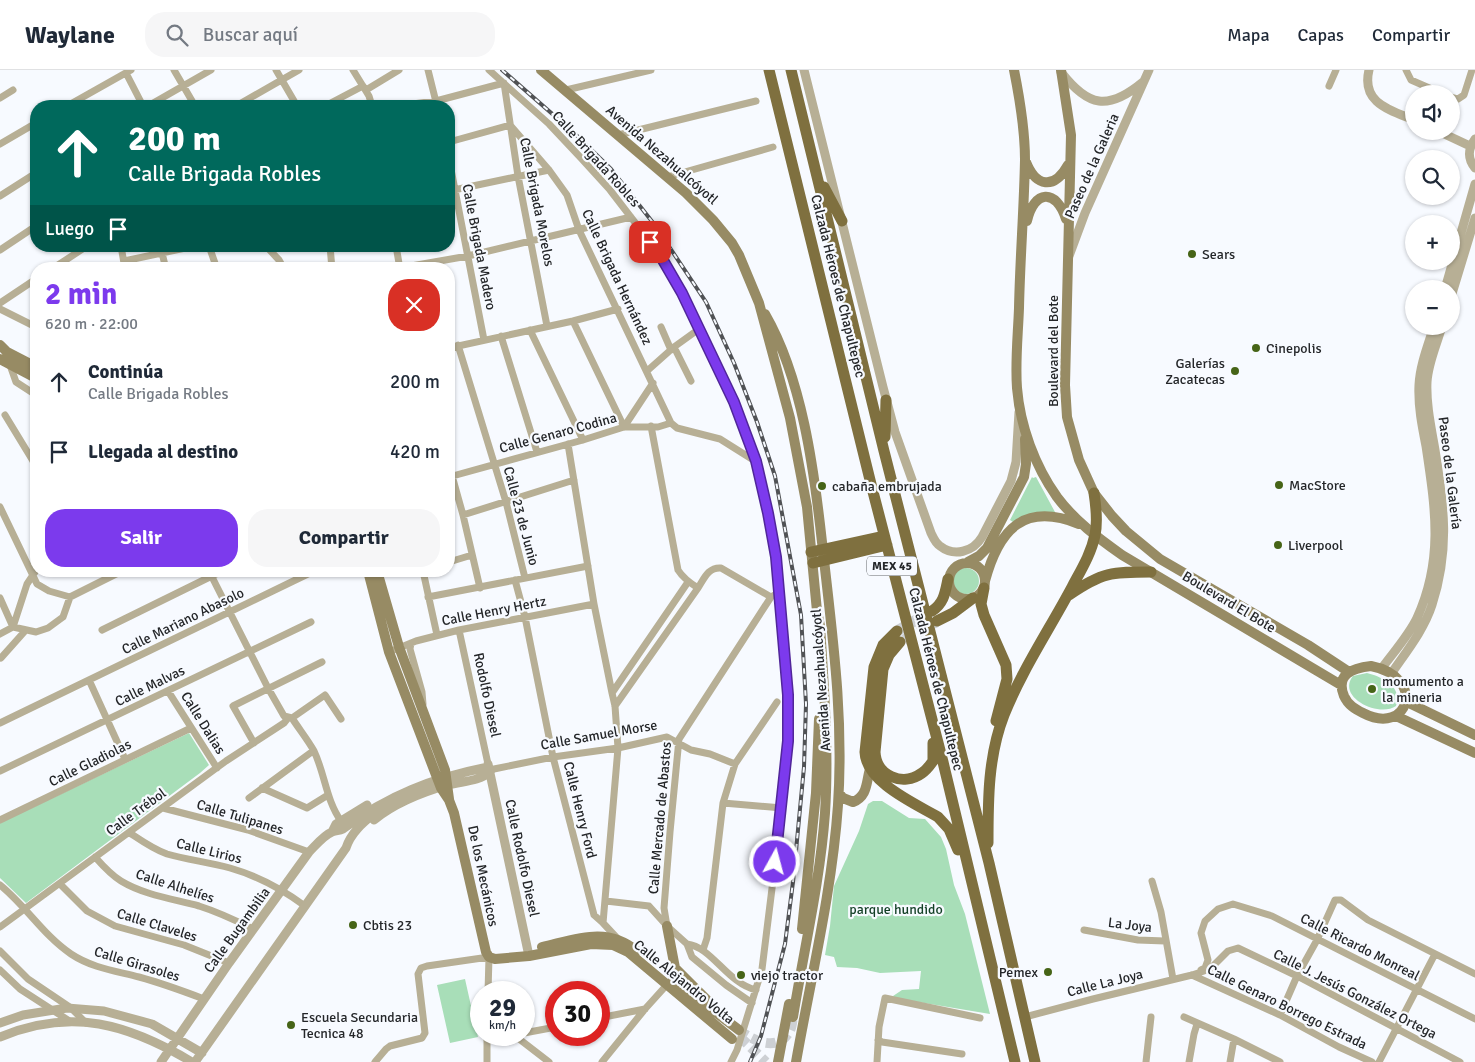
<!DOCTYPE html>
<html lang="es">
<head>
<meta charset="utf-8">
<style>
	body { margin:0; font-family:Signika,sans-serif; background:#f6f6f7; color:#1f2937; height:100vh; display:flex; flex-direction:column; font-size:19px; white-space:nowrap }
	* { box-sizing:border-box; margin:0 }
	p { font-size:16px; color:#747a83 }
	.icon { flex:none; width:28px; height:28px; fill:none; stroke:currentColor; stroke-width:2; stroke-linecap:round; stroke-linejoin:round }
	.map { position:relative; flex:1; overflow:hidden }
	.drawer { position:absolute; left:30px; top:192px; width:425px; height:315px; display:flex; flex-direction:column; background:#fff; border-radius:20px; box-shadow:0 1px 4px #0004 }
	.drawer>* { flex:none }
	.banner { position:absolute; left:30px; top:30px; width:425px; height:152px; border-radius:20px; box-shadow:0 1px 4px #0004; background:#00695c; color:#fff; overflow:hidden }
	.buttons { position:absolute; left:1405px; top:15px; display:grid; gap:10px }
	.buttons a { display:grid; place-items:center; width:55px; height:55px; border-radius:50%; background:#fff; box-shadow:0 1px 4px #0004; font-size:25px }
	.speed { position:absolute; left:470px; top:911px; display:flex; gap:10px; font-size:25px; font-weight:700; text-align:center }
	.speed>* { display:grid; place-content:center; width:65px; height:65px; border-radius:50%; background:#fff; box-shadow:0 1px 4px #0004; line-height:1 }
	.speed small { font-size:12px; font-weight:400 }
	.speed .limit { border:8px solid #d22; background:#fff; color:#111 }
	.pin { position:absolute; display:grid; place-items:center; width:42px; height:42px; color:#fff; margin:-21px; border-radius:10px; box-shadow:0 2px 8px #0006 }
	.me { position:absolute; width:55px; margin:-28px; rotate:7deg; stroke-linejoin:round; filter:drop-shadow(0 0 4px #0008) }
	.turn { display:flex; align-items:center; gap:18px; height:105px; padding:0 15px; font-size:22px }
	.turn .icon { width:65px; height:65px; stroke-width:2.5 }
	.turn b { display:block; font-size:35px; line-height:42px }
	.then { display:flex; align-items:center; height:48px; padding:0 15px; background:#0003; gap:10px; font-size:19px }
	.round { display:grid; place-items:center; flex:none; width:52px; height:52px; border-radius:20px; background:#f6f6f7 }
	.overview { display:flex; align-items:center; justify-content:space-between; height:85px; padding:0 15px }
	h1 { font-size:30px; font-weight:700; line-height:38px; color:#7c3aed }
	.button { display:flex; gap:10px; margin-top:auto; padding:10px 15px }
	.button a { flex:1; height:58px; border-radius:20px; background:#7c3aed; color:#fff; font-size:20px; font-weight:700; line-height:58px; text-align:center }
	.button a+a { background:#f6f6f7; color:#1f2937 }
	ul { padding:0; list-style:none }
	li { display:flex; align-items:center; gap:15px; height:70px; padding:0 15px }
	li div { flex:1 }
	li b { display:block; font-size:19px }
	li em { font-style:normal }
	header { display:flex; align-items:center; gap:30px; box-sizing:border-box; height:70px; padding:0 25px; background:#fff; border-bottom:1px solid #e0e1e3 }
	header strong { font-size:24px }
	nav { display:flex; gap:28px; margin-inline-start:auto; font-size:18px }
	.search { width:350px; height:45px; background:#f6f6f7; display:flex; align-items:center; gap:12px; box-sizing:border-box; padding:0 18px; border-radius:20px; color:#747a83; font-size:19px }
	.map>svg:first-child { display:block }
</style>
</head>
<body>
<header>
<strong>Waylane</strong>
<div class="search"><svg class="icon" aria-label="search" viewBox="0 0 24 24"><circle cx="10" cy="10" r="6"/><path d="M15 15l6 6"/></svg>Buscar aquí</div>
<nav><a>Mapa</a><a>Capas</a><a>Compartir</a></nav>
</header>
<div class="map">
<svg width="1475" height="992" viewBox="0 0 1475 992">
	<rect width="100%" height="100%" fill="#f7faff"/>
	<path fill="#a8deb8" d="M 1032,407 L 1033,408 L 1036,407 L 1055,442 L 1030,444 L 1013,452 L 1010,450 Z
		M953 511a13 13 0 1 1 26 0a13 13 0 1 1-26 0Z
		M 1367,603 C 1382,607 1403,616 1396,636 C 1379,648 1336,627 1353,606 Z
		M 189,663 L 209,695 L 200,703 L 26,833 L 0,808 L 0,753 Z
		M 873,731 L 882,731 L 909,748 L 925,749 L 941,767 L 946,779 L 954,815 L 965,844 L 990,944 L 894,928 L 893,926 L 902,920 L 919,919 L 921,901 L 880,903 L 857,898 L 837,897 L 834,887 L 825,885 L 830,856 L 834,816 L 859,761 L 868,734 Z
		M 465,909 L 478,967 L 450,973 L 437,915 Z"/>
	<g fill="none" stroke-linecap="round" stroke-linejoin="round">
		<path stroke="#cdd0d4" stroke-width="10" stroke-dasharray="10 5" stroke-linecap="butt" d="M 739,960 C 752,970 777,983 789,962 C 792,958 792,952 793,947
			M 740,967 L 766,992"/>
		<path stroke="#cdd0d4" stroke-width="11" stroke-dasharray="11 5.5" stroke-linecap="butt" d="M 897,561 L 932,541
			M 904,570 L 936,552"/>
		<path stroke="#b7af95" stroke-width="7" d="M 174,0 L 195,36
			M 276,0 L 297,36
			M 353,0 L 369,26 L 372,36
			M 428,0 L 437,36
			M 489,0 L 549,54 L 581,88 L 610,120 L 660,185 L 682,223 L 734,332 L 755,391 L 768,443 L 776,487 L 788,625 L 789,659 L 782,738 L 762,899 L 737,980 L 731,992
			M 1406,0 L 1411,10 L 1443,24
			M 126,3 L 143,36
			M 504,13 L 518,106 L 547,256
			M 1329,16 L 1336,0
			M 366,20 L 399,0
			M 566,20 L 651,0
			M 1451,27 L 1458,29 L 1464,25 L 1472,0
			M 0,28 L 13,20
			M 67,36 L 131,0
			M 148,36 L 211,0
			M 236,36 L 299,0
			M 325,36 L 363,16
			M 397,36 L 436,31 L 504,13
			M 618,65 L 756,31
			M 449,72 L 510,55 L 549,100 L 567,125 L 579,160 L 671,353
			M 0,74 L 36,53
			M 449,89 L 484,270
			M 667,107 L 773,77
			M 449,121 L 549,100
			M 0,126 L 36,103
			M 121,176 L 125,199
			M 209,176 L 217,199
			M 266,176 L 279,190 L 284,199
			M 330,176 L 332,199
			M 396,176 L 400,199
			M 0,180 L 36,156
			M 162,183 L 166,199
			M 124,191 L 195,176
			M 52,199 L 87,176
			M 394,199 L 468,186 L 631,147
			M 0,233 L 36,209
			M 0,239 L 36,257
			M 573,251 L 624,357
			M 661,257 L 671,280
			M 530,260 L 583,370
			M 501,266 L 537,382
			M 458,275 L 506,432 L 525,508
			M 674,277 L 691,311
			M 449,278 L 573,251 L 618,239
			M 10,295 L 16,312 L 36,325
			M 647,301 L 674,277 L 699,259
			M 5,345 L 33,391 L 36,402
			M 651,356 L 678,500 C 683,508 690,513 698,518 C 704,509 708,497 721,498 L 771,527
			M 624,357 L 653,313
			M 568,374 L 594,534 L 612,623
			M 449,395 L 463,445 L 480,518
			M 449,407 L 583,370 L 624,357 L 658,357 L 671,353 L 677,358 L 720,369 L 755,391
			M 0,437 L 37,514 L 49,521 L 70,527
			M 463,445 L 574,410
			M 449,492 L 472,485
			M 209,501 L 268,618 L 284,646 L 292,648 C 299,659 308,670 314,681 C 325,704 326,730 341,751
			M 423,501 L 437,565
			M 515,510 L 525,547 L 553,687 L 594,845 L 603,853
			M 70,527 L 122,501
			M 428,527 L 588,496
			M 0,528 L 13,557 L 36,562 L 48,558 L 63,547 L 70,527
			M 13,557 L 27,514 L 35,502 L 36,491
			M 102,560 L 222,501
			M 459,560 L 488,694
			M 0,564 L 13,557
			M 411,573 L 410,579 L 422,622 L 423,634
			M 389,582 L 416,571 L 459,560 L 594,534
			M 1,588 L 25,561
			M 89,610 L 125,689
			M 168,621 L 217,698
			M 615,636 L 698,518
			M 292,648 L 325,625 L 341,649
			M 0,653 L 314,501
			M 254,673 L 233,636 L 322,592
			M 0,701 L 311,552
			M 489,702 L 494,699 L 553,687 L 618,678 L 667,667 L 691,680 L 710,684 L 735,694
			M 262,718 L 307,738 L 328,725
			M 249,728 L 313,681
			M 723,733 L 782,738
			M 163,738 L 248,760 L 309,782
			M 0,750 L 191,658
			M 130,763 C 142,771 153,779 167,784 C 187,790 209,792 230,798 C 258,806 282,819 305,836
			M 95,787 C 103,796 111,805 121,811 C 144,825 173,829 199,836 C 218,842 235,850 253,859
			M 1152,811 L 1161,842 L 1173,909
			M 60,814 L 87,841 L 115,856 L 184,875 L 229,893
			M 0,815 C 26,836 43,865 71,884 C 92,898 116,901 139,907 C 161,913 183,921 204,929
			M 606,831 L 649,836 L 667,856 L 687,874 L 692,887 L 726,915 L 752,933
			M 667,856 L 664,838 L 670,762 L 679,669 L 771,527 L 778,523
			M 0,857 L 226,691 L 284,653 L 288,648
			M 1084,860 L 1138,870 L 1165,871
			M 617,868 L 603,853 L 618,678 L 615,636 L 612,623 L 688,512
			M 687,874 C 712,877 727,913 756,920
			M 703,880 L 707,868 L 723,733 L 735,694 L 777,632
			M 0,881 L 28,909 L 71,938 L 86,953
			M 0,900 L 20,919 L 71,952
			M 1201,900 L 1205,898 L 1208,890 L 1201,863 L 1205,851 L 1218,839 L 1233,834 L 1272,846 L 1475,949
			M 1192,905 L 1280,945 L 1339,977 L 1372,992
			M 1280,945 L 1297,906 L 1317,870 L 1335,830 L 1341,830 L 1368,850 L 1475,904
			M 1025,947 L 1093,929 L 1192,905 L 1210,899 L 1228,881 L 1238,878 L 1297,906 L 1460,992
			M 1184,947 L 1234,969 L 1280,992
			M 599,948 L 645,939
			M 524,963 L 556,957
			M 487,965 L 487,992
			M 514,965 L 549,992
			M 878,970 L 882,972 L 962,984
			M 487,971 L 514,965
			M 375,992 L 386,979 L 390,976 L 422,968 L 425,963 L 418,904 L 421,898 L 427,896 L 489,887 L 488,922
			M 602,992 L 645,939 L 664,918
			M 877,992 L 879,957 L 885,928 L 980,948
			M 1146,992 L 1151,947
			M 1189,992 L 1194,964 L 1197,954
			M 1230,992 L 1234,969
			M 1379,992 L 1435,884"/>
		<path stroke="#b7af95" stroke-width="9" d="M 804,0 L 883,317 L 895,362 L 931,463 C 933,467 935,473 940,476 C 954,487 973,482 982,467 L 1011,411 L 1016,392 L 1019,342
			M 1369,0 C 1361,33 1390,40 1414,50
			M 1061,2 C 1088,37 1108,41 1143,12
			M 1438,61 L 1470,76
			M 1475,69 C 1468,79 1467,88 1475,98
			M 1069,186 L 1085,143 L 1149,0
			M 1445,219 L 1475,114
			M 1451,227 L 1475,148
			M 1382,598 C 1393,583 1409,565 1417,548 C 1444,489 1435,437 1426,376 C 1422,356 1418,336 1419,315 C 1420,295 1428,275 1434,256
			M 1391,604 C 1406,582 1424,560 1432,535 C 1450,479 1444,436 1435,380 C 1431,357 1426,334 1427,312 C 1428,293 1437,274 1442,256
			M 488,694 L 529,886
			M 374,750 C 395,733 423,722 448,715 C 462,711 479,712 489,702
			M 332,762 L 336,754 L 367,735
			M 0,953 L 23,945 L 67,938 L 104,941 L 152,954 L 202,983
			M 0,967 C 72,937 128,954 192,992
			M 161,992 L 229,893 L 309,782 C 315,776 324,765 332,762 C 336,760 339,761 343,759 C 388,725 433,708 488,697
			M 195,992 L 346,778 C 351,762 364,752 377,741"/>
		<path stroke="#978b64" stroke-width="10" d="M 541,0 L 686,123 L 713,150 L 732,173 L 739,185 L 759,233 L 790,348 L 807,437 L 817,541 L 820,556 C 824,618 829,681 825,743 C 820,812 804,879 793,947
			M 1014,0 C 1020,30 1025,60 1025,90 C 1024,140 1020,189 1019,238 C 1018,265 1015,292 1017,318 C 1020,356 1035,396 1057,427 C 1075,451 1098,468 1122,485 L 1341,615
			M 1061,0 L 1071,65 L 1065,315 L 1067,347 L 1079,390 L 1094,423 L 1112,446 L 1126,461 L 1160,489 L 1308,575 L 1349,602
			M 1026,92 C 1036,117 1054,120 1068,95
			M 1027,151 C 1034,120 1056,118 1066,149
			M 765,244 C 802,308 814,399 822,472 C 832,563 844,644 838,735 C 832,822 811,907 796,992
			M 0,275 L 7,282 L 36,297
			M 0,289 L 36,308
			M 968,492 L 979,486 L 987,478 L 1024,407 L 1026,394 L 1025,369
			M949 511a18 18 0 1 1 36 0a18 18 0 1 1-36 0Z
			M 368,501 L 389,582 L 441,718 L 449,730 L 454,743 L 486,882 L 489,887 L 495,889 L 529,886 L 591,874 L 613,875 L 628,882 L 732,969
			M 377,501 L 399,577 L 445,700 L 449,729
			M 985,511 C 999,459 1024,432 1079,454
			M 1371,596 C 1427,607 1409,667 1363,643 C 1355,639 1348,635 1344,626 C 1335,604 1353,598 1371,596 Z
			M 1407,632 L 1475,665
			M 1396,646 L 1475,683
			M 839,723 L 843,728 L 853,732 C 868,726 866,712 870,699
			M 667,856 L 675,898 L 712,935
			M 802,859 L 816,723 L 819,649
			M 542,877 C 577,869 606,856 637,881
			M 673,910 L 739,960
			M 778,992 L 789,934"/>
		<path stroke="#7f703f" stroke-width="11" d="M 769,0 L 871,414 L 943,692 L 1015,992
			M 791,0 L 884,381 L 989,793 L 1035,992
			M 824,117 L 842,151
			M 885,367 L 886,330
			M 811,482 L 884,466
			M 813,493 L 887,475
			M 984,518 L 981,534 L 984,545 L 1006,595 L 1007,609 L 996,651
			M 1069,525 C 1102,502 1112,502 1151,502
			M 932,541 C 944,533 945,523 948,509
			M 937,551 L 953,543 L 973,528
			M 897,561 L 883,575 L 874,597 L 865,682 C 866,712 914,733 938,747 L 949,759 L 958,780
			M 900,572 L 889,585 L 883,599 L 875,682 C 876,706 903,717 922,703 C 927,700 930,695 933,691 L 933,673
			M 988,773 C 988,730 988,686 1004,645 C 1022,600 1049,560 1072,517 C 1081,500 1091,484 1095,465 C 1098,451 1096,436 1094,423"/>
		<g stroke="#505255" stroke-width="4">
			<path id="rail" d="M 502,0 L 573,62 L 611,99 L 654,154 L 706,232 L 734,293 L 757,352 L 775,406 L 801,545 L 806,634 L 804,697 L 793,812 L 785,874 L 761,966 L 750,992"/>
		</g>
		<use href="#rail" stroke="#f7faff" stroke-width="2" stroke-dasharray="5.5" stroke-linecap="butt"/>
	</g>
	<g fill="none" stroke-linecap="round" stroke-linejoin="round">
		<g stroke="#51269a" stroke-width="12">
			<path id="route" d="M 650,172 L 660,185 L 682,223 L 734,332 L 756,391 L 768,443 L 776,487 L 788,625 L 788,671 L 775,792"/>
		</g>
		<use href="#route" stroke="#7c3aed" stroke-width="9"/>
	</g>
	<g fill="#466417" stroke="#f7faff" stroke-width="2">
		<circle cx="1192" cy="184" r="5"/>
		<circle cx="1256" cy="278" r="5"/>
		<circle cx="1235" cy="301" r="5"/>
		<circle cx="1279" cy="415" r="5"/>
		<circle cx="822" cy="416" r="5"/>
		<circle cx="1278" cy="475" r="5"/>
		<circle cx="1372" cy="619" r="5"/>
		<circle cx="353" cy="855" r="5"/>
		<circle cx="1048" cy="902" r="5"/>
		<circle cx="741" cy="905" r="5"/>
		<circle cx="291" cy="955" r="5"/>
	</g>
	<g text-anchor="middle" dominant-baseline="central" stroke-width="4.5" stroke-linejoin="round" paint-order="stroke">
		<rect fill="#f7faff" stroke="#636669" stroke-width="1" x="867" y="486.5" width="50" height="19" rx="4"/>
		<g font-size="12" font-weight="bold" fill="#242629">
			<text x="892" y="496">MEX 45</text>
		</g>
		<g font-size="14" fill="#242629" stroke="#f7faff">
			<text transform="translate(662 85) rotate(41)">Avenida Nezahualcóyotl</text>
			<text transform="translate(596 89) rotate(48)">Calle Brigada Robles</text>
			<text transform="translate(1092 96) rotate(-66)">Paseo de la Galeria</text>
			<text transform="translate(537 132) rotate(79)">Calle Brigada Morelos</text>
			<text transform="translate(479 177) rotate(79)">Calle Brigada Madero</text>
			<text transform="translate(617 207) rotate(65)">Calle Brigada Hernández</text>
			<text transform="translate(838 216) rotate(76)">Calzada Héroes de Chapultepec</text>
			<text transform="translate(1053 281) rotate(-90)">Boulevard del Bote</text>
			<text transform="translate(558 363) rotate(-15)">Calle Genaro Codina</text>
			<text transform="translate(1450 403) rotate(83)">Paseo de la Galería</text>
			<text transform="translate(521 446) rotate(75)">Calle 23 de Junio</text>
			<text transform="translate(1229 532) rotate(31)">Boulevard El Bote</text>
			<text transform="translate(494 541) rotate(-11)">Calle Henry Hertz</text>
			<text transform="translate(183 551) rotate(-26)">Calle Mariano Abasolo</text>
			<text transform="translate(936 609) rotate(76)">Calzada Héroes de Chapultepec</text>
			<text transform="translate(821 610) rotate(-94)">Avenida Nezahualcóyotl</text>
			<text transform="translate(150 616) rotate(-26)">Calle Malvas</text>
			<text transform="translate(487 625) rotate(78)">Rodolfo Diesel</text>
			<text transform="translate(203 653) rotate(58)">Calle Dalias</text>
			<text transform="translate(599 665) rotate(-10)">Calle Samuel Morse</text>
			<text transform="translate(90 693) rotate(-26)">Calle Gladiolas</text>
			<text transform="translate(580 740) rotate(76)">Calle Henry Ford</text>
			<text transform="translate(136 742) rotate(-36)">Calle Trébol</text>
			<text transform="translate(240 747) rotate(17)">Calle Tulipanes</text>
			<text transform="translate(660 748) rotate(-85)">Calle Mercado de Abastos</text>
			<text transform="translate(209 781) rotate(14)">Calle Lirios</text>
			<text transform="translate(522 788) rotate(78)">Calle Rodolfo Diesel</text>
			<text transform="translate(483 806) rotate(78)">De los Mecánicos</text>
			<text transform="translate(175 816) rotate(18)">Calle Alhelíes</text>
			<text transform="translate(157 855) rotate(17)">Calle Claveles</text>
			<text transform="translate(1130 855) rotate(7)">La Joya</text>
			<text transform="translate(237 860) rotate(-54)">Calle Bugambilia</text>
			<text transform="translate(1360 877) rotate(27)">Calle Ricardo Monreal</text>
			<text transform="translate(137 894) rotate(17)">Calle Girasoles</text>
			<text transform="translate(684 912) rotate(39)">Calle Alejandro Volta</text>
			<text transform="translate(1105 913) rotate(-14)">Calle La Joya</text>
			<text transform="translate(1355 924) rotate(27)">Calle J. Jesús González Ortega</text>
			<text transform="translate(1287 937) rotate(26)">Calle Genaro Borrego Estrada</text>
		</g>
		<g font-size="14" fill="#242629" stroke="#f7faff" text-anchor="start">
			<text x="1202" y="184">Sears</text>
			<text x="1266" y="278">Cinepolis</text>
			<text x="1225" y="293" text-anchor="end">Galerías<tspan x="1225" dy="16">Zacatecas</tspan></text>
			<text x="1289" y="415">MacStore</text>
			<text x="832" y="416">cabaña embrujada</text>
			<text x="1288" y="475">Liverpool</text>
			<text x="1382" y="611">monumento a<tspan x="1382" dy="16">la mineria</tspan></text>
			<text x="363" y="855">Cbtis 23</text>
			<text x="1038" y="902" text-anchor="end">Pemex</text>
			<text x="751" y="905">viejo tractor</text>
			<text x="301" y="947">Escuela Secundaria<tspan x="301" dy="16">Tecnica 48</tspan></text>
		</g>
		<g font-size="14" fill="#123f25" stroke="#f7faff">
			<text x="896" y="839">parque hundido</text>
		</g>
	</g>
</svg>
<div class="buttons">
<a><svg class="icon" aria-label="sound" viewBox="0 0 24 24"><path d="M4 9h4l5-4v14l-5-4H4zM17 9q2 3 0 6"/></svg></a>
<a><svg class="icon" aria-label="search" viewBox="0 0 24 24"><circle cx="10" cy="10" r="6"/><path d="M15 15l6 6"/></svg></a>
<a>+</a>
<a>−</a>
</div>
<div class="speed"><div>29<small>km/h</small></div><div class="limit">30</div></div>
<div class="pin" style="left:650px;top:172px;background:#d93025"><svg class="icon" aria-label="arrive" viewBox="0 0 24 24"><path d="M6 21V4h12l-3 4 3 4H6"/></svg></div>
<svg class="me" style="left:775px;top:792px" viewBox="-20 -20 40 40"><circle r="17" fill="#7c3aed" stroke="#fff" stroke-width="3"/><path d="M0-11L8 9 0 5-8 9z" fill="#fff"/></svg>
<div class="banner">
<div class="turn"><svg class="icon" aria-label="ahead" viewBox="0 0 24 24"><path d="M12 20V5M6 11l6-6 6 6"/></svg><div><b>200 m</b>Calle Brigada Robles</div></div>
<div class="then">Luego<svg class="icon" aria-label="arrive" viewBox="0 0 24 24"><path d="M6 21V4h12l-3 4 3 4H6"/></svg></div>
</div>
<section class="drawer">
<div class="overview"><div><h1>2 min</h1><p>620 m · 22:00</p></div><a class="round" style="background:#d93025;color:#fff"><svg class="icon" aria-label="close" viewBox="0 0 24 24"><path d="M6 6l12 12M18 6L6 18"/></svg></a></div>
<ul>
<li><svg class="icon" aria-label="ahead" viewBox="0 0 24 24"><path d="M12 20V5M6 11l6-6 6 6"/></svg><div><b>Continúa</b><p>Calle Brigada Robles</p></div><em>200 m</em></li>
<li><svg class="icon" aria-label="arrive" viewBox="0 0 24 24"><path d="M6 21V4h12l-3 4 3 4H6"/></svg><div><b>Llegada al destino</b></div><em>420 m</em></li>
</ul>
<div class="button"><a>Salir</a><a>Compartir</a></div>
</section>
</div>
</body>
</html>
